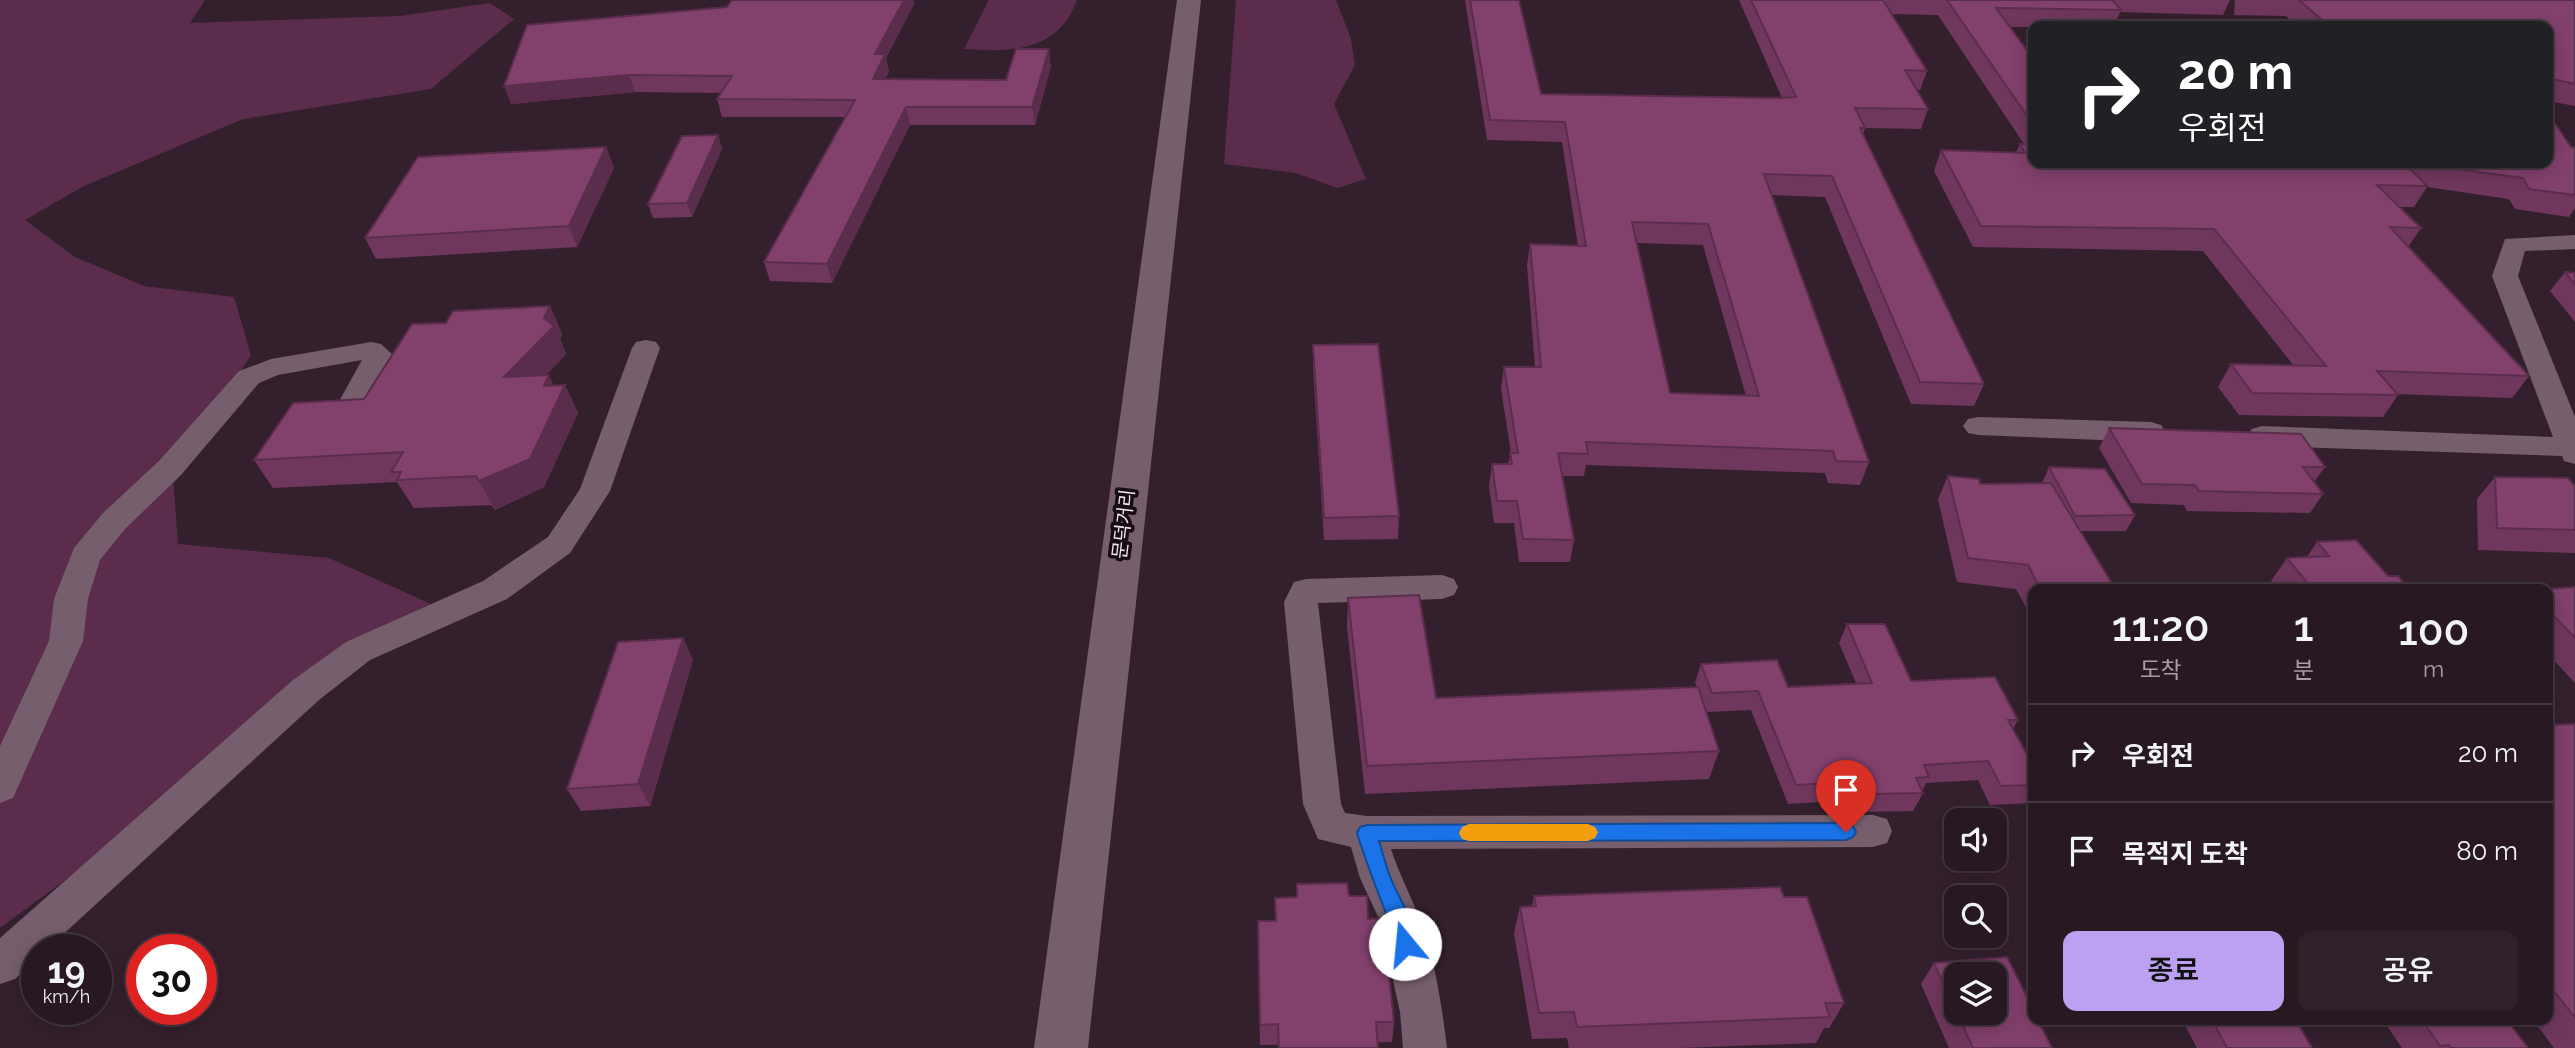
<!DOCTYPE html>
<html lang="ko">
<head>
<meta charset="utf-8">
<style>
	body { margin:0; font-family:Raleway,"Noto Sans KR",sans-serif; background:#2f212a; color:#f1f3f6; height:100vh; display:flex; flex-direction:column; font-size:26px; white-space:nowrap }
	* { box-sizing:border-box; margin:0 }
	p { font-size:23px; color:#a4a0a5 }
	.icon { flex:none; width:38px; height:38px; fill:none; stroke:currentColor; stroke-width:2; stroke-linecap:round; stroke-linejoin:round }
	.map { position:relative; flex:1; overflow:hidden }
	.sheet { position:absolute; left:2028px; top:584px; width:525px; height:441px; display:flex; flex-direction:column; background:#271822; border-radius:14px; box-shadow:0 4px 18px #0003,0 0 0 2px #433740 }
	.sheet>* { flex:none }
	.top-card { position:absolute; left:2028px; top:21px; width:525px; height:147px; border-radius:14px; box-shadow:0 4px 18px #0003,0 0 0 2px #433740; background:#202124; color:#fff; overflow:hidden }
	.buttons { position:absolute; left:1944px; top:808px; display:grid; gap:14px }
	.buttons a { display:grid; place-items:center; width:63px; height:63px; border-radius:14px; background:#271822; box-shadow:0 4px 18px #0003,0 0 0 2px #433740; font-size:35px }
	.speed { position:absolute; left:21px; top:934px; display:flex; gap:14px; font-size:35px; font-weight:700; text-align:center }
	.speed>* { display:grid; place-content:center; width:91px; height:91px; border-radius:50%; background:#271822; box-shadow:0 4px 18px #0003,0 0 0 2px #433740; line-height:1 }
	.speed small { font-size:18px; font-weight:400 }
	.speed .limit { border:10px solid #d22; background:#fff; color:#111 }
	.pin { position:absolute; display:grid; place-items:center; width:60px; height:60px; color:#fff; margin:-72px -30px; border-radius:50% 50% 50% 0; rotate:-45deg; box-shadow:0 0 7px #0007 }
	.pin .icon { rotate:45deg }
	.me { position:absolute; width:77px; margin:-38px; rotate:343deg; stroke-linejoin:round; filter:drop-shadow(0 0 5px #0008) }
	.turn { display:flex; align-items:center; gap:24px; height:147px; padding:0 35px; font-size:32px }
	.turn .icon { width:91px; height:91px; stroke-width:2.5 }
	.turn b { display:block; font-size:49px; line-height:60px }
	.eta { display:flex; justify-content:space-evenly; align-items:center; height:119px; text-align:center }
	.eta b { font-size:42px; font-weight:600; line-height:49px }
	.primary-button { display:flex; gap:14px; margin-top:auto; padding:14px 35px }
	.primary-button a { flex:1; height:80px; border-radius:14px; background:#bca0f2; color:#111; font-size:28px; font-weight:600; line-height:80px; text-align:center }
	.primary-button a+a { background:#2f212a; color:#f1f3f6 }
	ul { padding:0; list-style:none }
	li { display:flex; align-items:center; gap:21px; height:98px; padding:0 35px; border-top:2px solid #433740 }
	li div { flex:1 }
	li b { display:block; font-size:26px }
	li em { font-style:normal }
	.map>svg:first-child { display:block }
</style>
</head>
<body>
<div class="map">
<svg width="2575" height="1048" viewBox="0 0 2575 1048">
	<rect width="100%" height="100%" fill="#34202d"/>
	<path fill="#5b2c4c" d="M 0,0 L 205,0 L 190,23 L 400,16 L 490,3 L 514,19 L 431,89 L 243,119 L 84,186 L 25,220 L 75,257 L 144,286 L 234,297 L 251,355 L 173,476 L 178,544 L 329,558 L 431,604 L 350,643 L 103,852 L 0,928 Z
		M 989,0 L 1077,0 C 1058,52 1012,52 964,49 Z
		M 1236,0 L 1336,0 L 1351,39 L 1355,65 L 1334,104 L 1366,179 L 1338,188 L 1295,173 L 1224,164 Z"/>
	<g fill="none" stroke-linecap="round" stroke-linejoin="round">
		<path fill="#765e6c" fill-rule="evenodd" d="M 2575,235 L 2575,249 L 2525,251 L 2518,276 L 2575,417 L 2575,464 L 2564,461 L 2562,456 L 2262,446 L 2252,443 L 2247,436 L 2252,429 L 2262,426 L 2553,437 L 2492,276 L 2505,239 Z
			M 646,340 L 656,342 L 660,348 L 610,491 L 570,553 L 507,599 L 370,660 L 319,700 L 46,950 L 37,950 L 37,958 L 15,979 L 0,984 L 0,938 L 293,680 L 346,642 L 483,581 L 548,537 L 580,489 L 632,348 L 636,342 Z
			M 371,342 L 381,344 L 393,355 L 357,419 L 347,421 L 337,419 L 333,412 L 362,360 L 278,375 L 259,383 L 181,475 L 125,529 L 100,560 L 88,599 L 83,641 L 13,798 L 0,803 L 0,746 L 49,641 L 54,599 L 74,548 L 103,513 L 159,461 L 239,371 L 271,359 Z
			M 1978,417 L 2151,422 L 2161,425 L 2166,432 L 2161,439 L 2151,442 L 1978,435 L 1968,433 L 1963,426 L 1968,419 Z
			M 1442,575 L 1454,579 L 1458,587 L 1454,595 L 1442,599 L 1318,603 L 1341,804 L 1345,813 L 1367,816 L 1873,815 L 1887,819 L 1892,831 L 1887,843 L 1873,847 L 1391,849 C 1399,874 1411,896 1420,920 C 1435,960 1442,1006 1447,1048 L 1403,1048 L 1400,1012 L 1380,921 L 1360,878 L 1351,847 L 1318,839 L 1303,804 L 1284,602 L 1294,582 L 1306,579 Z"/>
		<path fill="#765e6c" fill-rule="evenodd" d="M 1177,0 L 1201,0 L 1088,1048 L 1034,1048 Z"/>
	</g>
	<path fill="#70375e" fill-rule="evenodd" d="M 904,0 L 913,0 L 914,4 L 886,58 L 889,72 L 885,79 L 1006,80 L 1051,66 L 1035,125 L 910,125 L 832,283 L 770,281 L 764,262 L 845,117 L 722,117 L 717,99 L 721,93 L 635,92 L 511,104 Z
		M 1465,0 L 1519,0 L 1541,94 L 1782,98 L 1739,0 L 2230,0 L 2223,15 L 2120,12 L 2114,26 L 2010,27 L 2034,60 L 2034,163 L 2548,163 L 2571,147 L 2575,148 L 2575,208 L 2569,217 L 2515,209 L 2509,199 L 2427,187 L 2414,207 L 2399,207 L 2421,228 L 2408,247 L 2529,376 L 2512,398 L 2397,394 L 2398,395 L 2383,417 L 2239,415 L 2218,387 L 2231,364 L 2294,366 L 2203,251 L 1973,247 L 1934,171 L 1941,150 L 2016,153 L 2020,144 L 2024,144 L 1938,15 L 1892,14 L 1927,71 L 1920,90 L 1917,90 L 1928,109 L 1921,129 L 1865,128 L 1863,135 L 1984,384 L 1974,406 L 1911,404 L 1825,197 L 1772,195 L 1869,462 L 1860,485 L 1828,483 L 1825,473 L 1586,465 L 1584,476 L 1562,476 L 1574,540 L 1570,562 L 1519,562 L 1514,523 L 1494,523 L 1489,486 L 1492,464 L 1508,464 L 1511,453 L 1501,389 L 1504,367 L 1535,367 L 1527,265 L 1530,244 L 1578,246 L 1562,142 L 1487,140 ZM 1637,243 L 1703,245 L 1746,396 L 1670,393 Z
		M 2235,0 L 2575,0 L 2575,106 L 2548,101 L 2548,26 L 2297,26 L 2286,16 L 2234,15 Z
		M 718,135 L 722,149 L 692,217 L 653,218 L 648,204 Z
		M 606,147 L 614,168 L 577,247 L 376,259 L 365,238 Z
		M 2565,272 L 2575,273 L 2575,322 L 2550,291 Z
		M 550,306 L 562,334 L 560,339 L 566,354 L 546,375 L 554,386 L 565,385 L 578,413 L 544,487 L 495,510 L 491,505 L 414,508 L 397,482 L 273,488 L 254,460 L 364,399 L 446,323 Z
		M 1313,345 L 1399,516 L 1398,539 L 1324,540 L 1313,367 Z
		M 2109,428 L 2325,467 L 2314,482 L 2323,494 L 2310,513 L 2187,511 L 2184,505 L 2131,503 L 2099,448 Z
		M 2049,467 L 2135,515 L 2126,531 L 2080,531 L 2116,590 L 2034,590 L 2034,622 L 2016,589 L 1957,582 L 1938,499 L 1948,476 L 1980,484 L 2042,483 Z
		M 2495,477 L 2575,486 L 2575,553 L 2478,550 L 2477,499 Z
		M 2317,542 L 2388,576 L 2410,590 L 2279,590 L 2271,581 L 2287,558 L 2307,557 Z
		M 2575,587 L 2575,683 L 2548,654 L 2548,590 Z
		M 1348,598 L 1436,698 L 1697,687 L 1695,683 L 1701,664 L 1788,687 L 1856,683 L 1839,643 L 1847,624 L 1911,681 L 2018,720 L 2013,729 L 2034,767 L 2034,799 L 2031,803 L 1990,805 L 1978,780 L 1926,783 L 1922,791 L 1923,793 L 1913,811 L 1859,812 L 1854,800 L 1788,804 L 1751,710 L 1706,712 L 1719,751 L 1709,779 L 1365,794 L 1347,627 Z
		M 683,638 L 693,660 L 650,806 L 581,811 L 567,789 Z
		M 2575,724 L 2575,1048 L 2554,1048 L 2533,1020 L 2548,1020 L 2548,725 Z
		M 1349,896 L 1368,919 L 1394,1022 L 1392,1042 L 1260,1045 L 1258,921 L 1275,921 Z
		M 1534,896 L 1784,897 L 1844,1003 L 1829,1028 L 1824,1028 L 1816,1043 L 1680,1048 L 1569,1048 L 1567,1038 L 1532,1039 L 1514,933 L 1520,907 L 1532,906 Z
		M 1934,963 L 2052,1048 L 1949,1048 L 1921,984 Z
		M 2182,1020 L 2296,1020 L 2312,1048 L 2197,1048 Z
		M 2383,1020 L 2507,1020 L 2528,1048 L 2402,1048 Z"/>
	<path fill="#5b2d4c" d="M 904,0 L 913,0 L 914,4 L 886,58 L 889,72 L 877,97 L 873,79 L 875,54 Z
		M 1049,49 L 1051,66 L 1035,125 L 1032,107 Z
		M 629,75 L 635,92 L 511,104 L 504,86 Z
		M 906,107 L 910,125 L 832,283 L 827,264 Z
		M 718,135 L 722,149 L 692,217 L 687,203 Z
		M 606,147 L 614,168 L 577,247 L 569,226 Z
		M 550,306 L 562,334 L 560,339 L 566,354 L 518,405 L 504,377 L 544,318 Z
		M 549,375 L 559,397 L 565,385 L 578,413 L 544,487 L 495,510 L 479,481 L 544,386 Z
		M 683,638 L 693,660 L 650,806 L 638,784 Z"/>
	<path fill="#82406d" stroke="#5b2d4c" stroke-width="2" fill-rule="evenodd" d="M 732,0 L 904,0 L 875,54 L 885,54 L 873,79 L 1006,80 L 1016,49 L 1049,49 L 1032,107 L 906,107 L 827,264 L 764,262 L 855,100 L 717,99 L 732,76 L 629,75 L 504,86 L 527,25 L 727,7 Z
		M 1470,0 L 1519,0 L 1541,94 L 1776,98 L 1796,97 L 1751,0 L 1883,0 L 1927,71 L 1905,70 L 1928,109 L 1855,108 L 1865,128 L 1860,128 L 1984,384 L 1920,382 L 1832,176 L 1764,174 L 1869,462 L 1836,461 L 1833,451 L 1586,442 L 1588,454 L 1558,453 L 1574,540 L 1523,539 L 1517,501 L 1497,501 L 1492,464 L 1512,464 L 1510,453 L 1518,453 L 1504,367 L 1541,367 L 1530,244 L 1586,246 L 1565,122 L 1490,120 ZM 1632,222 L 1708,224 L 1759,396 L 1670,393 Z
		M 1947,0 L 2112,0 L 2121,10 L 1996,8 L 2034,60 L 2034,126 Z
		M 2299,0 L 2575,0 L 2575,84 L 2548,78 L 2548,26 L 2329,26 Z
		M 2548,113 L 2571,147 L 2575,148 L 2575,195 L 2529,189 L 2523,178 L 2412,163 L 2548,163 Z
		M 718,135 L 687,203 L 648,204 L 682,136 Z
		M 2020,144 L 2034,145 L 2034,163 L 2404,163 L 2427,186 L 2377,185 L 2421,228 L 2390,227 L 2529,376 L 2377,371 L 2398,395 L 2252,393 L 2231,364 L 2326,366 L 2214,229 L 1981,226 L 1941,150 L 2025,153 Z
		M 606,147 L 569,226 L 365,238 L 418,157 Z
		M 2565,272 L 2575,273 L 2575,285 Z
		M 550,306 L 544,318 L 554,326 L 504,377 L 549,375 L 544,386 L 565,385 L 530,459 L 479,481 L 476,476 L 397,480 L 401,472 L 391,472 L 403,452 L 254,460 L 293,403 L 364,399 L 412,324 L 446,323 L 453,311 Z
		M 1378,344 L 1399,516 L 1324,518 L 1313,345 Z
		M 2109,428 L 2301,434 L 2325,467 L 2303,467 L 2323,494 L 2199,491 L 2195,485 L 2142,484 Z
		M 2049,467 L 2105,469 L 2135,515 L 2075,516 Z
		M 1948,476 L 1979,479 L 1980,484 L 2051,483 L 2116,590 L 2041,590 L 2028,565 L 1968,558 Z
		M 2495,477 L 2568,478 L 2575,486 L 2575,530 L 2497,528 Z
		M 2356,540 L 2388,576 L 2398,576 L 2410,590 L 2313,590 L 2287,558 L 2329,556 L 2317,542 Z
		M 2575,587 L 2575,638 L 2548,610 L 2548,590 L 2537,590 Z
		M 1419,595 L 1436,698 L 1698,687 L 1719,751 L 1367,766 L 1348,598 Z
		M 1847,624 L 1885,624 L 1911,681 L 1995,677 L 2018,720 L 2008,720 L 2034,767 L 2034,785 L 2001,786 L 1988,761 L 1924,765 L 1929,777 L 1916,778 L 1923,793 L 1869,794 L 1863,781 L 1796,785 L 1758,691 L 1712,693 L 1701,664 L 1777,660 L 1788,687 L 1872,683 Z
		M 683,638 L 638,784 L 567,789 L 618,642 Z
		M 2575,724 L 2575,1018 L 2548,983 L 2548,725 Z
		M 1347,883 L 1349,896 L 1367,896 L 1368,919 L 1383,918 L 1394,1022 L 1376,1022 L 1378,1048 L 1279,1048 L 1278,1024 L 1260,1025 L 1258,921 L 1276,921 L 1275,898 L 1297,897 L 1297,884 Z
		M 1780,887 L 1784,897 L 1807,897 L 1844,1003 L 1825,1003 L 1830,1017 L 1577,1027 L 1574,1012 L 1539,1013 L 1520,907 L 1536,906 L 1534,896 Z
		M 2007,957 L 2034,1011 L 2034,1020 L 2038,1020 L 2052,1048 L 1973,1048 L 1957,1013 L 1995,1013 L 1995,975 L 1956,975 L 1956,1012 L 1934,963 Z
		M 2212,1020 L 2296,1020 L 2312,1048 L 2227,1048 Z
		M 2422,1020 L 2507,1020 L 2528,1048 L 2451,1048 L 2449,1045 L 2440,1046 Z"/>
	<path fill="#1a73e8" stroke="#114b97" stroke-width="2" d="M 1846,823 L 1853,826 L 1856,832 L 1853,837 L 1846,840 L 1379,841 C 1383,854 1386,867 1391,879 C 1398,898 1422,930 1412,950 L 1405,953 L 1397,950 C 1393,940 1392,929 1388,918 C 1377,890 1366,863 1357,833 L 1360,827 L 1367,825 Z"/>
	<path fill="#f59e0b" d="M 1469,824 L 1588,824 L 1595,827 L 1598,832 L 1595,838 L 1588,841 L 1469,841 L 1462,839 L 1459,833 L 1462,827 Z"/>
	<g text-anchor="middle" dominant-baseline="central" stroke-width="7" stroke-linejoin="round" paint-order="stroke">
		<g font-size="19" fill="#f2e4ec" stroke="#160d13">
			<text transform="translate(1123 524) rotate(-83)">문덕거리</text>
		</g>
	</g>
</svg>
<div class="buttons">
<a><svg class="icon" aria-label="sound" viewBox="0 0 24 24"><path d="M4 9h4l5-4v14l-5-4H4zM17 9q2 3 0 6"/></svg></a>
<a><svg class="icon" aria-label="search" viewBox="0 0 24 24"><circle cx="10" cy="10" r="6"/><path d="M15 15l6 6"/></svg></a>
<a><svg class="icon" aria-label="layers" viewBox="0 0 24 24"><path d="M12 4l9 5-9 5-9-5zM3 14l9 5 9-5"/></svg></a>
</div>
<div class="speed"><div>19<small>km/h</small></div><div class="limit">30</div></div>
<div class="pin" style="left:1846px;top:832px;background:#d93025"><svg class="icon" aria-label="arrive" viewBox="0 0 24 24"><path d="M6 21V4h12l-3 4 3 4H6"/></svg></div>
<svg class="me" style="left:1405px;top:944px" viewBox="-20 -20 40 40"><circle r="19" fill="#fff"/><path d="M0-13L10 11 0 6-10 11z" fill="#1a73e8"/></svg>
<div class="top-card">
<div class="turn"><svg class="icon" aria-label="right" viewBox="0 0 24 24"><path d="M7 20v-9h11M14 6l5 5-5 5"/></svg><div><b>20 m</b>우회전</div></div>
</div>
<section class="sheet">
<div class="eta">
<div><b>11:20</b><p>도착</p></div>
<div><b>1</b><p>분</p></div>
<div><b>100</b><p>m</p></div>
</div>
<ul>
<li><svg class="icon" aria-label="right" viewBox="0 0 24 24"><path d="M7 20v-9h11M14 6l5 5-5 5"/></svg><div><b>우회전</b></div><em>20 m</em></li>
<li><svg class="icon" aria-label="arrive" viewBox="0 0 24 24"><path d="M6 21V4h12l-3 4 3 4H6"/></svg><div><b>목적지 도착</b></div><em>80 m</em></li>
</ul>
<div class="primary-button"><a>종료</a><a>공유</a></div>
</section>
</div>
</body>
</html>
